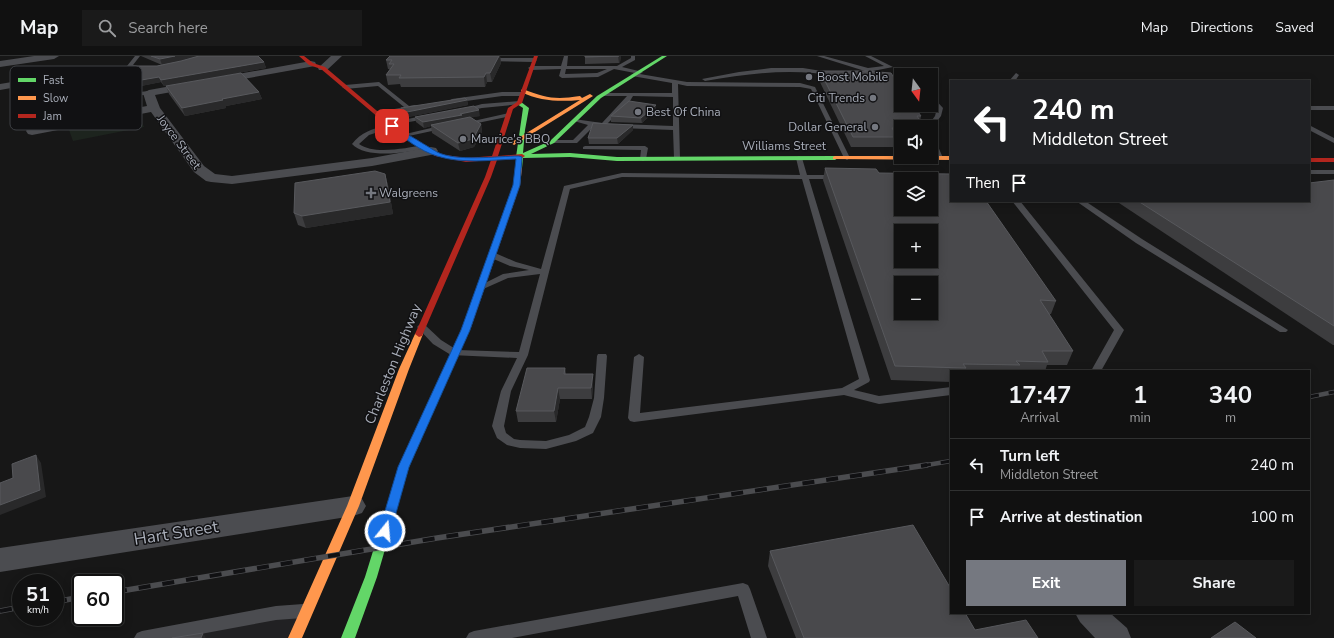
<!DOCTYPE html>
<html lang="en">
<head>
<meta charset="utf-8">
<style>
	body { margin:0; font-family:"Nunito Sans",sans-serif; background:#1a1a1a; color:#f1f3f6; height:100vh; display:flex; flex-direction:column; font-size:15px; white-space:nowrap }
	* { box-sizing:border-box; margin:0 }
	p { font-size:13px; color:#9c9d9f }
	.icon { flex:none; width:22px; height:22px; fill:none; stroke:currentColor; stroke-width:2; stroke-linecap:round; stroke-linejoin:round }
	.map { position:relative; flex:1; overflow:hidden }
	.drawer { position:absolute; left:950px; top:314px; width:360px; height:244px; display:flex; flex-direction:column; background:#111; border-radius:0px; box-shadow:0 2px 10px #0003,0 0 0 1px #303131 }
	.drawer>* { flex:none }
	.hud { position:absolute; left:950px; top:24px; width:360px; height:122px; border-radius:0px; box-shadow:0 2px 10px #0003,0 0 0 1px #303131; background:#202124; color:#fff; overflow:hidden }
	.needle { width:26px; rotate:165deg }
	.fabs { position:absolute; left:894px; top:12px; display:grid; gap:8px }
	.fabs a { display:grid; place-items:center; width:44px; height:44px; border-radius:0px; background:#111; box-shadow:0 2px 10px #0003,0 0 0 1px #303131; font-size:20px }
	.speed { position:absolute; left:12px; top:518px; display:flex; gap:8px; font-size:20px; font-weight:700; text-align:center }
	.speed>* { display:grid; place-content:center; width:52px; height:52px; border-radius:50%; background:#111; box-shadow:0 2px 10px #0003,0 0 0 1px #303131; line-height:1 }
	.speed small { font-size:10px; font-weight:400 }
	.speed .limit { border:2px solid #111; border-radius:6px; background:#fff; color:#111 }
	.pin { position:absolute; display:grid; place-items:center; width:34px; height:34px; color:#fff; margin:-17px; border-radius:8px; box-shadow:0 2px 6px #0006 }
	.me { position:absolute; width:44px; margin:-22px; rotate:17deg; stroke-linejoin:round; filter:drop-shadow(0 0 3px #0008) }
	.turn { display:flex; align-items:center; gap:14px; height:84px; padding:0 16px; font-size:18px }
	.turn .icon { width:52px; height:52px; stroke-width:2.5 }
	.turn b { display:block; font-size:28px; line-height:34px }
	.then { display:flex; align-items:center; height:38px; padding:0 16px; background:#0003; gap:8px; font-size:15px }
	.eta { display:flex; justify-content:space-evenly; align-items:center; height:68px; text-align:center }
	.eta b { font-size:24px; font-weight:700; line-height:28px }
	.button { display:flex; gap:8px; margin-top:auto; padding:8px 16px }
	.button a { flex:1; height:46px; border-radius:0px; background:#757880; color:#fff; font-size:16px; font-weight:700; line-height:46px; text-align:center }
	.button a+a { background:#1a1a1a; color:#f1f3f6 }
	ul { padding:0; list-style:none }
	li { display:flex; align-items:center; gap:12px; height:52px; padding:0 16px; border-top:1px solid #303131 }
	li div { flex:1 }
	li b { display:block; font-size:15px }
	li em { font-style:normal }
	header { display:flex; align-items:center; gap:24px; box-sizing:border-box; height:56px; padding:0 20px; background:#111; border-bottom:1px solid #303131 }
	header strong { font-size:19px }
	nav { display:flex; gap:22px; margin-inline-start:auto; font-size:14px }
	.search { width:280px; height:36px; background:#1a1a1a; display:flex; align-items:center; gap:10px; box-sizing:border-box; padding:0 14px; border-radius:0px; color:#9c9d9f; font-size:15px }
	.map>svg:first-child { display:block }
</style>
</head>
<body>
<header>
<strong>Map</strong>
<div class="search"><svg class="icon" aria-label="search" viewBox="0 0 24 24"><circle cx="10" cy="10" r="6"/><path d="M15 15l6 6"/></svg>Search here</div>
<nav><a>Map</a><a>Directions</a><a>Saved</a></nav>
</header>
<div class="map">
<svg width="1334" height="582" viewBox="0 0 1334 582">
	<rect width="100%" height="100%" fill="#171717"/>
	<path fill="#212123" d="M 306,555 L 295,582 L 157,582 Z"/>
	<path fill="#1d241e" d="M 138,60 L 144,71 L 73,85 L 69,74 Z"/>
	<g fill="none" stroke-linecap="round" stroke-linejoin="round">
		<path fill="#4b4c50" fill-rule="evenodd" d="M 135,0 L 140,0 L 133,9 L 146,12 L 146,14 L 128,11 L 127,10 Z
			M 564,0 L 568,0 L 567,10 L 617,10 L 631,2 L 631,0 L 635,0 L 635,4 L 622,11 L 643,16 L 640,18 L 614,13 L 598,21 L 562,22 L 559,20 L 561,13 L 531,14 L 528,12 L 531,10 L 561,10 ZM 566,13 L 607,13 L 597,17 L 565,18 Z
			M 817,0 L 824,0 L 868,12 L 884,10 L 865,0 L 871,0 L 893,11 L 868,16 Z
			M 487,2 L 534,2 L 537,4 L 534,6 L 485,5 L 485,3 Z
			M 771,12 L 803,12 L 840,18 L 837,20 C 792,12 750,17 705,25 L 702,23 L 739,16 Z
			M 634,17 L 687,26 L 800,27 L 815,31 L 850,102 L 847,104 L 844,102 L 811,33 L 800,31 L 687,30 L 678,28 L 680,102 L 677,104 L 674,102 L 673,74 L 620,72 L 617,70 L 620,68 L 673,70 L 673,41 L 633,40 L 630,45 L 605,70 L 594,70 L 577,87 L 550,87 L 549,86 L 552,84 L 573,84 L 588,69 L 574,65 L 574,63 L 602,67 L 627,40 L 604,40 L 602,39 L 602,37 L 672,37 L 672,27 L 632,20 L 631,19 Z
			M 1016,17 L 1019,19 L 1015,25 L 1009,25 Z
			M 881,20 L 901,22 L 901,26 L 879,23 L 879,21 Z
			M 379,26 L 409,50 L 415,49 L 418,51 L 375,59 L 375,57 L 404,51 L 378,30 L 345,33 L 342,31 L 345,29 Z
			M 149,35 L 151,36 L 151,38 L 111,43 L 108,41 L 111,39 Z
			M 502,36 L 522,36 L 525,38 L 522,40 L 502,40 L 452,47 L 449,45 L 452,43 Z
			M 931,39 L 943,52 L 941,60 L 931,73 L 931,71 L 927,71 L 935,60 L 937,52 L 931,45 Z
			M 519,45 L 522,47 L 521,48 L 482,52 L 463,56 L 460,54 L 482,48 Z
			M 1309,50 L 1334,50 L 1334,54 L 1309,54 Z
			M 509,57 L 511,58 L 511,60 L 463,70 L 460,68 Z
			M 428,59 L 430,60 L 430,62 L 394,69 L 394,71 L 369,79 L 359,88 C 374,99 406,92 424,89 L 427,91 L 426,92 C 407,97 366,103 352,88 C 361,76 373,73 387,69 L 387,67 Z
			M 444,69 L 446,70 L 446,72 L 404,81 L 401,79 Z
			M 1309,69 L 1334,82 L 1334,87 L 1309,74 Z
			M 931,79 L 934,81 L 943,102 L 942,103 L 937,102 L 931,89 Z
			M 585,90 L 645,90 L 648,92 L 646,103 L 643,105 L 640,103 L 641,94 L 583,93 L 583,91 Z
			M 799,100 L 802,102 L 807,119 L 837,119 L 841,121 L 837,123 L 809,123 L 870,324 L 869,326 L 854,334 L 879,340 L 951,331 L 951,339 L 879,348 L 844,339 L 634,366 L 630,365 L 628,362 L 634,301 L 639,298 L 644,301 L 640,357 L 842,332 L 859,323 L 802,123 L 622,121 L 570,133 L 528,299 L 511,335 L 504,370 L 506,377 L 514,383 L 520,384 L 546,385 L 569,379 L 585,371 L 589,361 L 594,342 L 597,300 L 598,298 L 606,298 L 607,300 L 604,342 L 601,361 L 593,377 L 576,385 L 546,393 L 520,392 L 507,389 L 497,382 L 492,370 L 501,335 L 517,302 L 451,299 L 433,288 L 417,271 L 419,269 L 425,269 L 441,284 L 457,294 L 519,296 L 540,218 L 508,222 L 481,234 L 477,231 L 503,218 L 529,214 L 510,210 L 489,201 L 488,199 L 489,197 L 495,197 L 516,206 L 541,213 L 564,130 L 622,117 L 800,119 L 796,102 Z
			M 1309,114 L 1334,114 L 1334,118 L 1309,118 Z
			M 1012,145 L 1020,145 L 1124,274 L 1101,315 L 1091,315 L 1114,274 Z
			M 1076,145 L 1085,145 L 1142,183 L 1288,274 L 1286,276 L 1280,276 L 1136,187 Z
			M 743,527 L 748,529 L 750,533 L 767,582 L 751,582 L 738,540 L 512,582 L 466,582 L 469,577 L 474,575 Z
			M 303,548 L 308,550 L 310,555 L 308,560 L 303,562 L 276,564 L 179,582 L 134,582 L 137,577 L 142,575 L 276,550 Z"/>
		<path fill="#4b4c50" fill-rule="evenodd" d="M 34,0 L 59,0 L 54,3 L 0,11 L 0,5 Z
			M 331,0 L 342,0 L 327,14 L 319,14 L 318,12 Z
			M 311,5 L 315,6 L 316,8 L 315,10 L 155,39 L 160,52 L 204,110 L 215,118 L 232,120 L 248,118 L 372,102 L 431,91 L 436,92 L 438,95 L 436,98 L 372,110 L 248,126 L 232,128 L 211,126 L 206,125 L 194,116 L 151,56 L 32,79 L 28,78 L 26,75 L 28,72 L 32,71 L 147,50 L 143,37 L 149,34 Z
			M 24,24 L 28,25 L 29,27 L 28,29 L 0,34 L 0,28 Z
			M 353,440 L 362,443 L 366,450 L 362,457 L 353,460 L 0,516 L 0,492 Z
			M 1075,557 L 1110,557 L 1127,572 L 1131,582 L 1095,582 L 1080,566 Z"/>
		<path fill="#63d668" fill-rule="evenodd" d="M 662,0 L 667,0 L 601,42 L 554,87 L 531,98 L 570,97 L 617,101 L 835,100 L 838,102 L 835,104 L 617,105 L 570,101 L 523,102 L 522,112 L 517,113 L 516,101 L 523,52 L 517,48 L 517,46 L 521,46 L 529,52 L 525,74 L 523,97 L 550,85 L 597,40 Z
			M 467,268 L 471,271 L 409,411 L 377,521 L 355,582 L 341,582 L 365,521 L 399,411 L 463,271 Z"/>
		<path fill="#ff974d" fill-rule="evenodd" d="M 523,33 C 546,42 555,44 580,40 L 582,42 L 590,38 L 593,40 L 514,89 L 511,87 L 512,86 L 580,44 C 559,46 540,45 521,36 L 521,34 Z
			M 835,100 L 951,100 L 951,104 L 833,103 L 833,101 Z
			M 519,110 L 522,112 L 520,129 L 471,271 L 467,274 L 464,273 L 463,271 L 514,129 L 516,112 Z
			M 419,275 L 423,278 L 409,313 L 359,450 L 302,582 L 288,582 L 347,450 L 399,313 L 415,278 Z"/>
		<path fill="#b3261e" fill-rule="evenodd" d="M 299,0 L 304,0 L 313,7 L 325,11 L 396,71 L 439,98 L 466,102 L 492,100 L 508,52 L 517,46 L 534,0 L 538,0 L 522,47 L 513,53 L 498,100 L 522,98 L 525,100 L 522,102 L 497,104 L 491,121 L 422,280 L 419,281 L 415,278 L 485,121 L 491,104 L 466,106 L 435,100 L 392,73 L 321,13 L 309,9 Z
			M 1309,102 L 1334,102 L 1334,106 L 1309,106 Z"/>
		<g stroke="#4b4c4f" stroke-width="4.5">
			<path id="rail-far1" d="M 1309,341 L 1334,336
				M 921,410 L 951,405"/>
		</g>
		<g stroke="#4b4c4f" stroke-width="5.5">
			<path id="rail" d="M 115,536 L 437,482 L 927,409
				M 55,546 L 81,541
				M 0,555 L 21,551"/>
		</g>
		<use href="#rail-far1" stroke="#111113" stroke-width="3" stroke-dasharray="10" stroke-linecap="butt"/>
		<use href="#rail" stroke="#111113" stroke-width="4" stroke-dasharray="12" stroke-linecap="butt"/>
	</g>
	<path fill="#3d3d3f" d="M 141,0 L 258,0 L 264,6 L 266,12 L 164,30 L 161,26 L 121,34 L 122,37 L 95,40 L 129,50 L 92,57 L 71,60 L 90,30 L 157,10 L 181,5 L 195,1 L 162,9 Z
		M 390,0 L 500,0 L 501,7 L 492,26 L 487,26 L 485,31 L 401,31 L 400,28 L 388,29 L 386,19 L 390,13 L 388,13 L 386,4 Z
		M 585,0 L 621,0 L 620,6 L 619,7 L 585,8 Z
		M 820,15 L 921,60 L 920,66 L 901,71 L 901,82 L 897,82 L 895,91 L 851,91 L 819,24 Z
		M 166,30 L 259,36 L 262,43 L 226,50 L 226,52 L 185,60 L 169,38 Z
		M 467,44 L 468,49 L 408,61 L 402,57 L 401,52 Z
		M 656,49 L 656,54 L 642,67 L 611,66 L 611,60 Z
		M 480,60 L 470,61 L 481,68 L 482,76 L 474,91 L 460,95 L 432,77 L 431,70 L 424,72 L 416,66 L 415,61 Z
		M 633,69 L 633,74 L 618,88 L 589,88 L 588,82 Z
		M 825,112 L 879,117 L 1056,245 L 1051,258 L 1048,258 L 1073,295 L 1067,309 L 1047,309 L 1045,315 L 951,315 L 951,326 L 891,324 L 823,124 Z
		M 385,118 L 388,129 L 393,158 L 306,172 L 298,169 L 294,157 Z
		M 1334,124 L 1334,289 L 1333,289 L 1116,145 L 1309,145 Z
		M 565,312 L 566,318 L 593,328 L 592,343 L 560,343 L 556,366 L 518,366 L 516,355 Z
		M 770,495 L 975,574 L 1038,582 L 796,582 L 768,510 Z"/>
	<path fill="#29292a" d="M 175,0 L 200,0 L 162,9 L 160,3 Z
		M 499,0 L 500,0 L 501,7 L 492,26 L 490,17 Z
		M 618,0 L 621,0 L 620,6 L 619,7 Z
		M 264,6 L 266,12 L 164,30 L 161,24 Z
		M 486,17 L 487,26 L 485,31 L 484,21 Z
		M 159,21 L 161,26 L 121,34 L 122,37 L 95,40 L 92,43 L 89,38 L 92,34 L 118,28 Z
		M 259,36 L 262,43 L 226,50 L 226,52 L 185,60 L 182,52 L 222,43 Z
		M 126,44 L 129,50 L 92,57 L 71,60 L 67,54 Z
		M 467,44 L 468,49 L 408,61 L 407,56 Z
		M 656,49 L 656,54 L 642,67 L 641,62 Z
		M 479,54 L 480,60 L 431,69 L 431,70 L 424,72 L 423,66 Z
		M 481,68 L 482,76 L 474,91 L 460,95 L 458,87 Z
		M 633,69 L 633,74 L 618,88 L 617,82 Z
		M 385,118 L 388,129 L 393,158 L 306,172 L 302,160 Z
		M 593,318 L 593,328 L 592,343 L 591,332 Z
		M 558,332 L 560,343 L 556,366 L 554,355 Z
		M 36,399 L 41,407 L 46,441 L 0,459 L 0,449 Z
		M 203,577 L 206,582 L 201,582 Z"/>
	<path fill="#49494c" stroke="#58595d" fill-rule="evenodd" d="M 151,0 L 175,0 L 160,3 Z
		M 199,0 L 258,0 L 264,6 L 161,24 L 159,21 L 118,28 L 119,31 L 92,34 L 89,38 L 92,40 L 123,37 L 126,44 L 89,51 L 67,54 L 60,36 L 90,30 L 86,17 L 134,10 L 157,10 L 181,5 Z
		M 390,0 L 499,0 L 490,17 L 486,17 L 484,21 L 399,22 L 401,19 L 386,19 L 394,8 L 389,8 L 392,4 L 386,4 Z
		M 585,0 L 619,0 L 585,1 Z
		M 820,15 L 865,15 L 891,17 L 901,32 L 901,49 L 913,49 L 921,60 L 917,60 L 924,71 L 892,72 L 897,81 L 853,81 Z
		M 241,17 L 259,36 L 222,43 L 223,44 L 182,52 L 166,30 Z
		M 465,42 L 467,44 L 407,56 L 401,52 Z
		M 629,45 L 656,49 L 641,62 L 611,60 Z
		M 474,50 L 479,54 L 460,58 L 462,59 L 423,66 L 415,61 Z
		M 470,61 L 481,68 L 473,83 L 458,87 L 431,69 Z
		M 593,67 L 633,69 L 617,82 L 588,82 Z
		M 825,112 L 876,113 L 879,117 L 951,118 L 951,145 L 986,145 L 1056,245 L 1040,244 L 1073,295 L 1042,295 L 1048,306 L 1016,305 L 1020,309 L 963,308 L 966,312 L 895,310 ZM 901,123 L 931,123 L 931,153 L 901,153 ZM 901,175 L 931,175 L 931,205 L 901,205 ZM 901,227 L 931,227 L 931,257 L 901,257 Z
		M 375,115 L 385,118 L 390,146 L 302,160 L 294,157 L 295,127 Z
		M 1334,124 L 1334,270 L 1138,145 L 1309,145 L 1309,127 Z
		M 527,312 L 565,312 L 564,318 L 593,318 L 591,332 L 558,332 L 554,355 L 516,355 Z
		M 36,399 L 40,434 L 0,449 L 0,427 L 13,422 L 12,408 Z
		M 913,469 L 951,533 L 951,557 L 965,557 L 975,574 L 1026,564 L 1038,582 L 804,582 L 770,495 Z
		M 1235,566 L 1256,582 L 1211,582 Z
		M 203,577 L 201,582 L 172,582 Z"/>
	<path fill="#1a73e8" stroke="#114b97" d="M 390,69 C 393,69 430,92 437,96 C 456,106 498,100 519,100 L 522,101 L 520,129 L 470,274 L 409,411 L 391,475 L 389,479 L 385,480 L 380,479 L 379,475 L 398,411 L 461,274 L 513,129 L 516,103 C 490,104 462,108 437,100 C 420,95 404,82 390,71 Z"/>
	<g fill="#757880" stroke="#111113" stroke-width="1.5">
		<circle cx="809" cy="21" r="4"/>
		<circle cx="873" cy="42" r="4"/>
		<circle cx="638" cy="56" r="4"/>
		<circle cx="875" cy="71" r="4"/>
		<circle cx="463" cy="83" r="4"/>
		<path d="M369 131h4v4h4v4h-4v4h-4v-4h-4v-4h4z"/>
	</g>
	<g text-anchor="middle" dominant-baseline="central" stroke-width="3" stroke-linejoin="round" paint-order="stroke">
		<g font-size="12" fill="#a8adb8" stroke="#111113" text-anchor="start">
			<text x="817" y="21">Boost Mobile</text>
			<text x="865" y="42" text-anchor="end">Citi Trends</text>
			<text x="646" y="56">Best Of China</text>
			<text x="867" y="71" text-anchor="end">Dollar General</text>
			<text x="471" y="83">Maurice's BBQ</text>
			<text x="379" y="137">Walgreens</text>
		</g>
		<g font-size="12" fill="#a8adb8" stroke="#111113">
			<text transform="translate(179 86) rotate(53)">Joyce Street</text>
			<text x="784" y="90">Williams Street</text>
		</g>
		<g font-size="14" fill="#a8adb8" stroke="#111113">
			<text transform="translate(393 308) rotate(-68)">Charleston Highway</text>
		</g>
		<g font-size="17" fill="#a8adb8" stroke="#111113">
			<text transform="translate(176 477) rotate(-9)">Hart Street</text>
		</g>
	</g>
	<rect x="10" y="10" width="132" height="64" rx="6" fill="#111113" stroke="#3e4045" stroke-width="1"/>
	<rect x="18" y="22" width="18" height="4" fill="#63d668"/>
	<rect x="18" y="40" width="18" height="4" fill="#ff974d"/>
	<rect x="18" y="58" width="18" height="4" fill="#b3261e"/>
	<g font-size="11" fill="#a8adb8">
		<text x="43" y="28">Fast</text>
		<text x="43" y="46">Slow</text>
		<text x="43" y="64">Jam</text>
	</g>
</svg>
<div class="fabs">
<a><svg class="needle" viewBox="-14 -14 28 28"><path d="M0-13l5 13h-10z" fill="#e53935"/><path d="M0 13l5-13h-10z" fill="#9c9d9f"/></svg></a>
<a><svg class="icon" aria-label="sound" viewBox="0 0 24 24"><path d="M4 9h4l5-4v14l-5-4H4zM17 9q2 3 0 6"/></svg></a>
<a><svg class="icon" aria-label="layers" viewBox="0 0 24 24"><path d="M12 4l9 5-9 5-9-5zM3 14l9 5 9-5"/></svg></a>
<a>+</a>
<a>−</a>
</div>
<div class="speed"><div>51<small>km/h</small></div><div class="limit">60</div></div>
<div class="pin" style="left:392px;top:70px;background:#d93025"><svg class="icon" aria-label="arrive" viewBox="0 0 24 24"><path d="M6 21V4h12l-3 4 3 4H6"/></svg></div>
<svg class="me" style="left:385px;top:475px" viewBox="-20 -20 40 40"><circle r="17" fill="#1a73e8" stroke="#fff" stroke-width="3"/><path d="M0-11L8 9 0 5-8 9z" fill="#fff"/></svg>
<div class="hud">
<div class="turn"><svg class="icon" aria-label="left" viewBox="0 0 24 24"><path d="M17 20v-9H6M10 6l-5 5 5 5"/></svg><div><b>240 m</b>Middleton Street</div></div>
<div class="then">Then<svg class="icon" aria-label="arrive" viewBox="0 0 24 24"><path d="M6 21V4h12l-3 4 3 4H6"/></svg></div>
</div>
<section class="drawer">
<div class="eta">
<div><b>17:47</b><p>Arrival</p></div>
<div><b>1</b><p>min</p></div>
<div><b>340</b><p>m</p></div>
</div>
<ul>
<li><svg class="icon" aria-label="left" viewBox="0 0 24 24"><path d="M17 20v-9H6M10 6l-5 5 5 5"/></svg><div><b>Turn left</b><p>Middleton Street</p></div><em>240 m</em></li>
<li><svg class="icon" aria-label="arrive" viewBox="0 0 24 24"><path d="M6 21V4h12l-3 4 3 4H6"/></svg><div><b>Arrive at destination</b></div><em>100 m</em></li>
</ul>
<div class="button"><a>Exit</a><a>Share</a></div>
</section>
</div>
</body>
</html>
